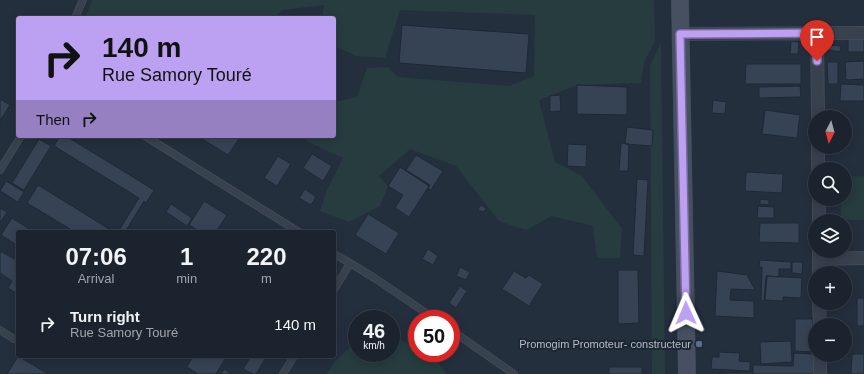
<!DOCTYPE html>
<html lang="en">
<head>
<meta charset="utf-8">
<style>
	body { margin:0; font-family:Arial,sans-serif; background:#282f3a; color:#f1f3f6; height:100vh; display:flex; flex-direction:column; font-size:15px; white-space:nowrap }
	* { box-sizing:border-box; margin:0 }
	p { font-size:13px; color:#a0a4aa }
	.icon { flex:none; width:22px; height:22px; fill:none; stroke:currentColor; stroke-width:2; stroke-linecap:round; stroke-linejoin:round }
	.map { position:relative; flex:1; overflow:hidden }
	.drawer { position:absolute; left:16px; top:230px; width:320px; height:128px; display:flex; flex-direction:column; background:#1b232e; border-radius:4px; box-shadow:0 2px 10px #0003,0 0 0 1px #39404a }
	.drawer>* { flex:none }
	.top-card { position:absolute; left:16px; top:16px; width:320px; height:122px; border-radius:4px; box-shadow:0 2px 10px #0003,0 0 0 1px #39404a; background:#bca0f2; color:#111; overflow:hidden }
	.needle { width:26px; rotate:186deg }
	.controls { position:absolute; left:808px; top:110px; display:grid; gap:8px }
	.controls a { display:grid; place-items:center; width:44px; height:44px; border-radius:50%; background:#1b232e; box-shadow:0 2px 10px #0003,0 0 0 1px #39404a; font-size:20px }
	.speed { position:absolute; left:348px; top:310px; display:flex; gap:8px; font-size:20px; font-weight:700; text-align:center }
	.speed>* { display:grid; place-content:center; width:52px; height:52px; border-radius:50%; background:#1b232e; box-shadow:0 2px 10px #0003,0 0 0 1px #39404a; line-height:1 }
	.speed small { font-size:10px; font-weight:400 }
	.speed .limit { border:6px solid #d22; background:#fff; color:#111 }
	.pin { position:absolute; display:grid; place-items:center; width:34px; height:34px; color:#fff; margin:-41px -17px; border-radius:50% 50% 50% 0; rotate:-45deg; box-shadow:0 0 4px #0007 }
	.pin .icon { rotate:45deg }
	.me { position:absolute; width:44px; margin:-22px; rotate:359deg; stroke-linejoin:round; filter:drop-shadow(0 0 3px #0008) }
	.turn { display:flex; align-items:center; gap:14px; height:84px; padding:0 20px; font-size:18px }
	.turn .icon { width:52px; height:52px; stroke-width:2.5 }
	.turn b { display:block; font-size:28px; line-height:34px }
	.then { display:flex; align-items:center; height:38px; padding:0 20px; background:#0003; gap:8px; font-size:15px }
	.eta { display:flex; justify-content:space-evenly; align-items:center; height:68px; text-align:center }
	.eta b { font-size:24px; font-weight:700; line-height:28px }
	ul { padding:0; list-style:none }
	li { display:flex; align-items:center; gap:12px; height:52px; padding:0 20px }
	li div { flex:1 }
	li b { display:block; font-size:15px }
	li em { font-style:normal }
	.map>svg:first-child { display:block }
</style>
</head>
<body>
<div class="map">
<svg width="864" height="374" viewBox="0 0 864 374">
	<rect width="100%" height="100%" fill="#242f3e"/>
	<path fill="#263c3f" d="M 92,0 L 654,0 L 655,41 L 644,62 L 641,83 L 577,85 L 539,100 L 555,162 L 582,176 L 622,229 L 620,258 L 597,258 L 593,226 L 552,216 L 526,230 L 499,221 L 456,166 L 410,149 L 379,176 L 388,186 L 380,206 L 349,222 L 320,211 L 327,190 L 343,158 L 306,141 L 306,136 L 334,136 L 334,102 L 357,97 L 367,68 L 388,67 L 398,77 L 509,86 L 534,76 L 535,15 L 400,10 L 385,58 L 356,56 L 334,46 L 334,18 L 322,18 L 324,5 L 282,10 L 274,18 L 85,18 Z
		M 661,43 L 665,374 L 652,374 L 650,65 Z
		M 864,176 L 864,220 L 841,220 L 841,199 L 845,199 L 845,177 Z
		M 391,338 L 401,340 L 417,347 L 417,353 L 427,353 L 439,364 L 446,374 L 327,374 L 334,363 L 354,343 L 357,342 L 357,353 L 391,353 Z"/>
	<path fill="#364354" stroke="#1f2835" d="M 402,25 L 529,34 L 526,73 L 399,63 Z
		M 848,37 L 864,37 L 864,52 L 848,52 Z
		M 791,41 L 799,42 L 798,54 L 790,54 Z
		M 829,45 L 841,46 L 840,52 L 828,50 Z
		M 864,61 L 864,79 L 846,80 L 845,62 Z
		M 827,62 L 838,62 L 838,84 L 828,84 Z
		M 746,64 L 801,64 L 801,84 L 745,84 Z
		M 841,84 L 864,85 L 864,101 L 840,101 Z
		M 577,85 L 627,87 L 627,115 L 577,114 Z
		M 800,86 L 801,97 L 759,98 L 759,87 Z
		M 560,95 L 561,111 L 550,112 L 550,96 Z
		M 0,99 L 10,105 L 0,121 Z
		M 713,100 L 726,102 L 725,114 L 712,113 Z
		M 765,110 L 800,115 L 797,138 L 762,134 Z
		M 627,127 L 653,130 L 652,146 L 625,144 Z
		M 60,136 L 66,136 L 154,190 L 146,203 L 144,201 L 125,232 L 118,232 L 139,198 L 54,146 Z
		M 204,136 L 241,136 L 228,155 L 202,139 Z
		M 39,139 L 51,146 L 24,190 L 12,183 Z
		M 621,143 L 629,144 L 628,171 L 619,171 Z
		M 568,144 L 587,145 L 586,167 L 567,166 Z
		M 312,154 L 332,166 L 323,181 L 303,168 Z
		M 416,155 L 443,171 L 431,190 L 428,189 L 430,185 L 406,170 Z
		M 278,156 L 291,164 L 277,186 L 264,178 Z
		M 400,167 L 429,186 L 409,217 L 395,208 L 403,195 L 388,186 Z
		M 746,172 L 783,174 L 782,193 L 745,191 Z
		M 637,179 L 648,180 L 644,256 L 633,255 Z
		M 6,181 L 24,192 L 18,202 L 0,191 Z
		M 38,185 L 114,232 L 75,232 L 27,203 Z
		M 305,189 L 316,197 L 311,205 L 299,198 Z
		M 760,199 L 769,200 L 769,205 L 760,204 Z
		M 204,201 L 227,215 L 216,232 L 201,232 L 189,225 Z
		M 171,204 L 192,218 L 187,226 L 166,212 Z
		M 481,205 L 486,208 L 484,212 L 478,210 Z
		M 758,206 L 774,207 L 774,218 L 757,218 Z
		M 0,208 L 7,212 L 0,223 Z
		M 368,214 L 399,233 L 386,254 L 355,235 Z
		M 12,218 L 34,232 L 18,232 L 18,246 L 1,235 Z
		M 760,223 L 799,223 L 799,243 L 759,242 Z
		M 428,249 L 438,256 L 433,265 L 422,259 Z
		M 0,251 L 18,261 L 18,294 L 8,288 L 12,281 L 0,273 Z
		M 760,260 L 791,262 L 791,269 L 779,269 L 779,277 L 766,276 L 764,301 L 761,301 L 762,267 L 759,267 Z
		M 792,262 L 803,262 L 802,274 L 792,273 Z
		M 460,267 L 470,272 L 466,280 L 456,276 Z
		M 618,270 L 638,270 L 639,323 L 618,324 Z
		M 514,271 L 526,278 L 529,275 L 543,284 L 529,306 L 502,289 Z
		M 717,271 L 747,275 L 755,290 L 731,289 L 730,300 L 754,301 L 754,318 L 715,316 Z
		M 767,276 L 802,278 L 801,298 L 783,297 L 783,301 L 765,300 Z
		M 460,286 L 467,291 L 456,308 L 449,303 Z
		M 857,298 L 864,298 L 864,326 L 857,326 Z
		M 795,319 L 813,319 L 813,352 L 795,351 Z
		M 791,341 L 792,362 L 761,364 L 760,342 Z
		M 719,352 L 740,353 L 739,361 L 750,362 L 750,371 L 711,369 L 712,357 L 719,357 Z
		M 794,353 L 815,354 L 816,374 L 753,374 L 753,365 L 793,366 Z
		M 852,354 L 864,354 L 864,374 L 851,374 Z
		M 18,356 L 48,374 L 7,374 Z
		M 193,356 L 227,356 L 216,374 L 198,374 L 187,367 Z
		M 251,356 L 267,356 L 256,374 L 253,374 L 243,369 Z
		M 609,367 L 642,367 L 642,374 L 609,374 Z
		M 224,369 L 232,374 L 221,374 Z
		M 752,372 L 752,374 L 719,374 L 719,373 Z"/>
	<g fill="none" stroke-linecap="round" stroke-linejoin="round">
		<g stroke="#414a57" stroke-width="8">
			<path id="lane" d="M 75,18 L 83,0
				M 145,136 L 299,232
				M 0,170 L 21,136
				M 334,254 L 350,263 L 334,290
				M 350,263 L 376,279 L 435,319
				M 0,330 L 14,339
				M 451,330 L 514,374
				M 283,374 L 294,356"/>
		</g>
		<g stroke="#414a57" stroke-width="14">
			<path id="street" d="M 817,33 L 818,117
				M 680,34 L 864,33
				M 818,147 L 818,169
				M 819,199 L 819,221
				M 819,251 L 819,273
				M 819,259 L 864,258
				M 819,303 L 820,325
				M 820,355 L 820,374"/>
		</g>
		<g stroke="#414a57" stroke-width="18">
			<path id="secondary" d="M 680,0 L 687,374"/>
		</g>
		<use href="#lane" stroke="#38414e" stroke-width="6"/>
		<use href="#street" stroke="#38414e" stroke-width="12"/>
		<use href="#secondary" stroke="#465061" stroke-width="17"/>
	</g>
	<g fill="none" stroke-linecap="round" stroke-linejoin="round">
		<g stroke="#7a689d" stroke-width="10">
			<path id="route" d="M 686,313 L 680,34 L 817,33 L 817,61"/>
		</g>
		<use href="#route" stroke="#bca0f2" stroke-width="7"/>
	</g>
	<circle fill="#5c6f8a" stroke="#1d2633" stroke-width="1.5" cx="699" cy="344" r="4"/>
	<g text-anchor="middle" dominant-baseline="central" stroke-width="4" stroke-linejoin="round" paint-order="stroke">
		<g font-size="11" fill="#b4bcc9" stroke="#1d2633" text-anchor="end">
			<text x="691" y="344">Promogim Promoteur- constructeur</text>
		</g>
	</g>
</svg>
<div class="controls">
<a><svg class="needle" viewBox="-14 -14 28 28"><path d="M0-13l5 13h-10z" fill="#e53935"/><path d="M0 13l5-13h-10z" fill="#a0a4aa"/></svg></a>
<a><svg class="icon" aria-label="search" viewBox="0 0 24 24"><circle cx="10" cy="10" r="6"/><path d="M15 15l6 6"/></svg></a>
<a><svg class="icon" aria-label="layers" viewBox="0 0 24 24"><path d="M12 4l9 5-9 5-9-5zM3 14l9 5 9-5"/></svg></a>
<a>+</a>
<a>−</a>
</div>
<div class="speed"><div>46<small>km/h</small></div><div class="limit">50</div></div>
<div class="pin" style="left:817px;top:61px;background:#d93025"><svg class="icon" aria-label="arrive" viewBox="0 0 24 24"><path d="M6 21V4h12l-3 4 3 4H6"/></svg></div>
<svg class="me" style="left:686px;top:313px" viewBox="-20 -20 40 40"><path d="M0-17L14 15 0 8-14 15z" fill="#bca0f2" stroke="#fff" stroke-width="4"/></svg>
<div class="top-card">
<div class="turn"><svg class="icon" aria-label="right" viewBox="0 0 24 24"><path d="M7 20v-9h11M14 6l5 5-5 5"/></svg><div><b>140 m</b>Rue Samory Touré</div></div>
<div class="then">Then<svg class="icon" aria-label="right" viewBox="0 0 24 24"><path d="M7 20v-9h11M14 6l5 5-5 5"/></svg></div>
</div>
<section class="drawer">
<div class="eta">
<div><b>07:06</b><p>Arrival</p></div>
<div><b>1</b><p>min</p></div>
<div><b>220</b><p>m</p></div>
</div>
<ul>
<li><svg class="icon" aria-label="right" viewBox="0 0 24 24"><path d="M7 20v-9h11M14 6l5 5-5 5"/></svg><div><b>Turn right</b><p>Rue Samory Touré</p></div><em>140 m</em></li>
</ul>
</section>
</div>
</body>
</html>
